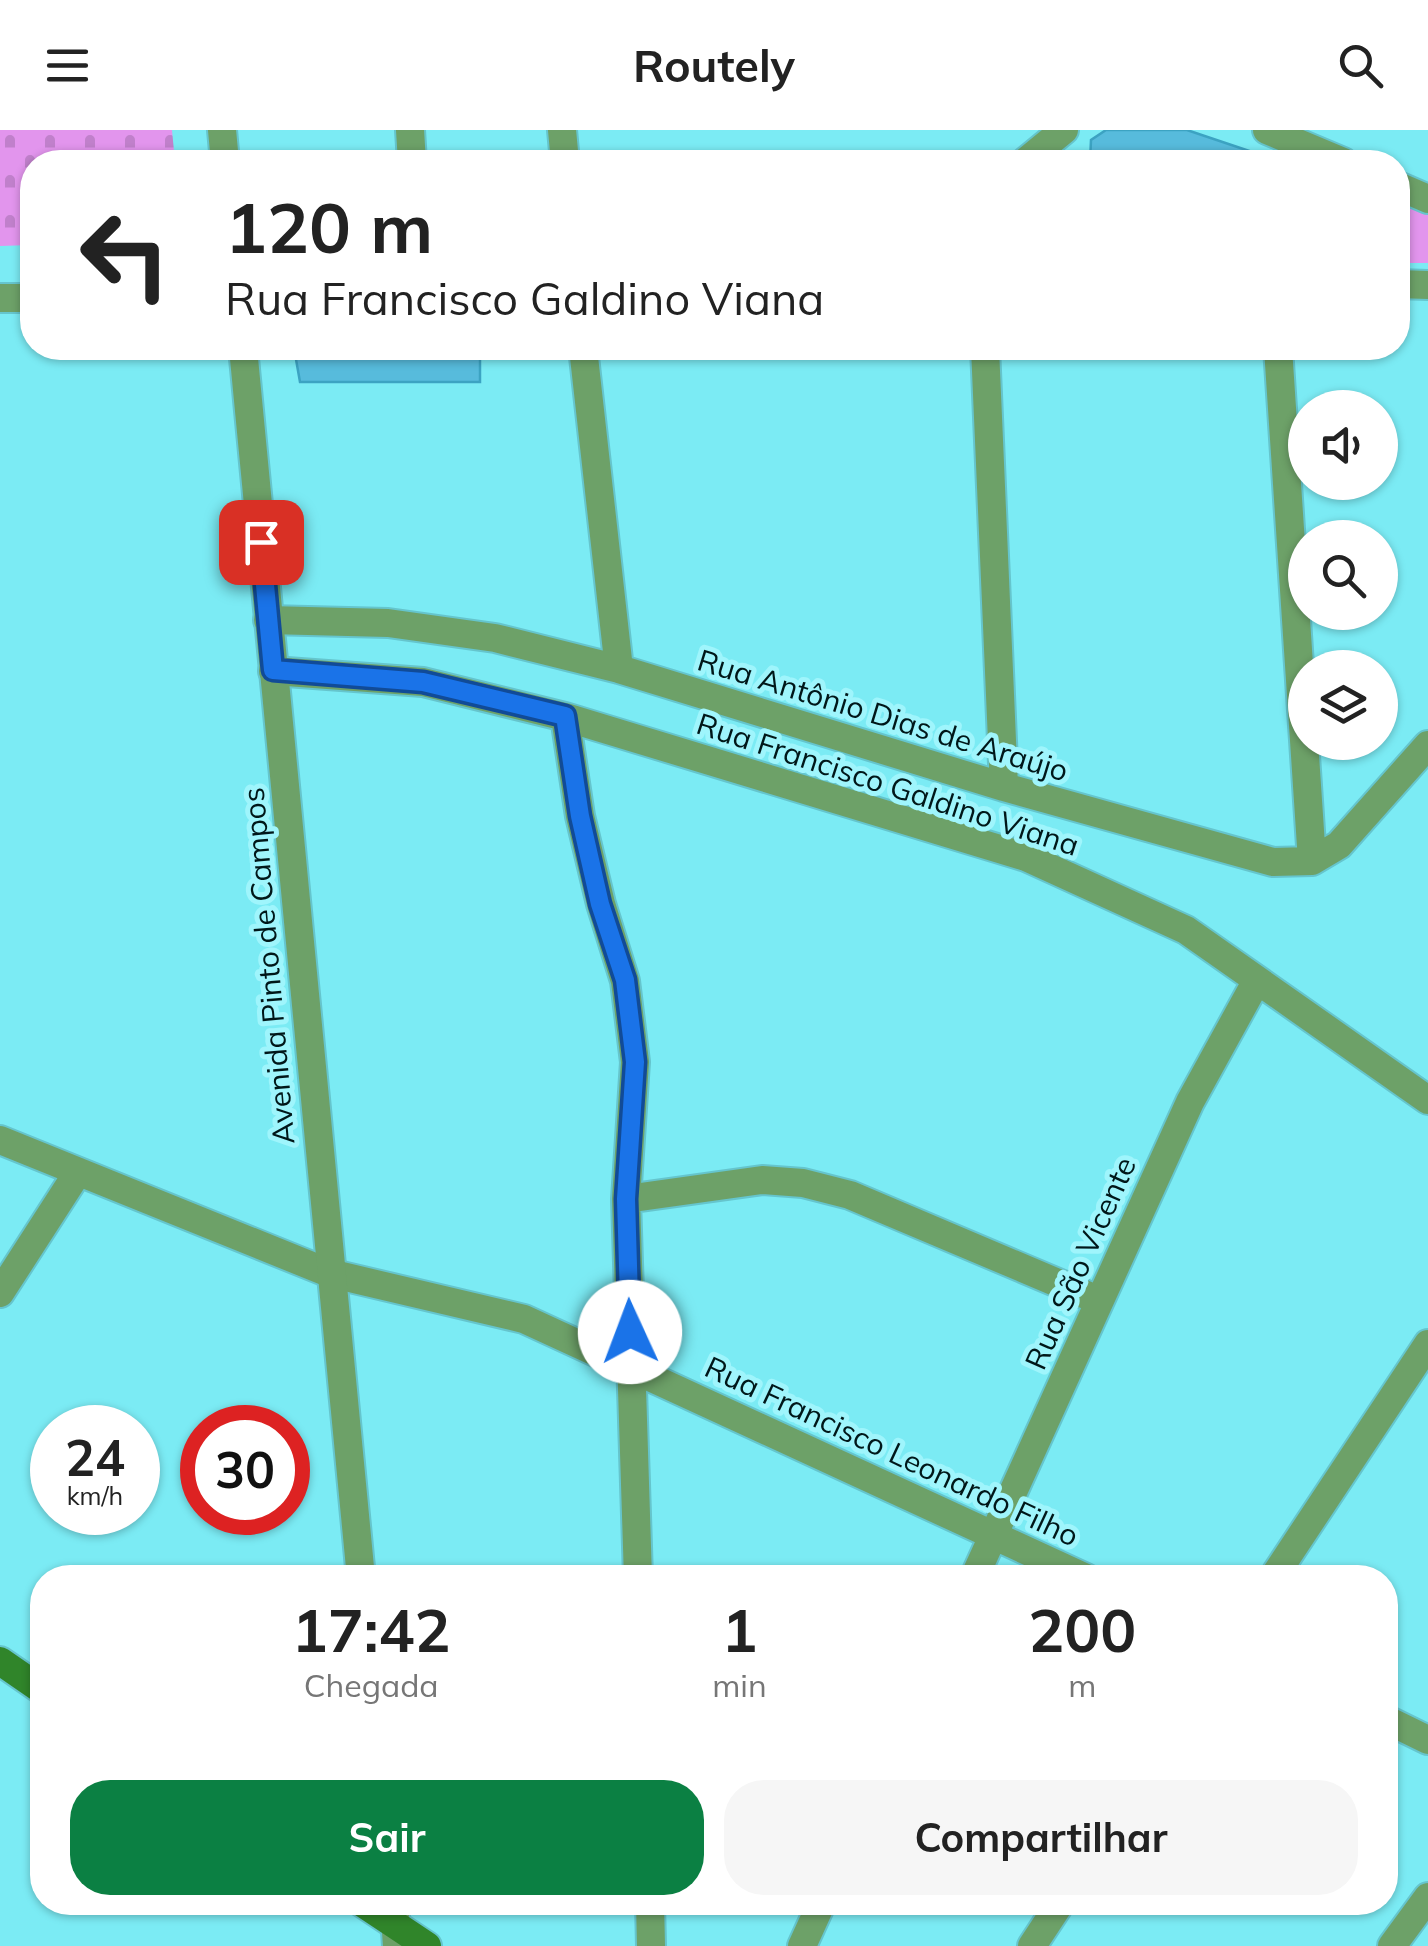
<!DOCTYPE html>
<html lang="pt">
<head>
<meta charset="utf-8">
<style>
	body { margin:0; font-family:Mulish,sans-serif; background:#f6f6f6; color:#222; height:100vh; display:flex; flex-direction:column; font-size:38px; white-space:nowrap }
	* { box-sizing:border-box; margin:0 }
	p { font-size:32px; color:#767676 }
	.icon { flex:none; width:55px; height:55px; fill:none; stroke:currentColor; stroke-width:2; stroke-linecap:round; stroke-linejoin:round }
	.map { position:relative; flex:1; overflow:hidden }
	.sheet { position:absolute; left:30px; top:1435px; width:1368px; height:350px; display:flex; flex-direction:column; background:#fff; border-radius:40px; box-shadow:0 2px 8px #0004 }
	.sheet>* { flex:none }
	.guide { position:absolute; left:20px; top:20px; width:1390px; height:210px; border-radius:40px; box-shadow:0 2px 8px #0004; background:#fff; color:#222; overflow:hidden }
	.fabs { position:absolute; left:1288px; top:260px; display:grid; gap:20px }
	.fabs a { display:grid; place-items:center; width:110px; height:110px; border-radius:50%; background:#fff; box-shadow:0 2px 8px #0004; font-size:50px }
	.speed { position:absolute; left:30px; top:1275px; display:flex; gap:20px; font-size:50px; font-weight:700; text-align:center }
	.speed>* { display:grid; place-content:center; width:130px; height:130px; border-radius:50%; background:#fff; box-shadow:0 2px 8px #0004; line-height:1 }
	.speed small { font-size:25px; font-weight:400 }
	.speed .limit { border:15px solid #d22; background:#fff; color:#111 }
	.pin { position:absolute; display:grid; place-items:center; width:85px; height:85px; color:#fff; margin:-42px; border-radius:20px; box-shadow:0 5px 15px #0006 }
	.me { position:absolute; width:110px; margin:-55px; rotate:358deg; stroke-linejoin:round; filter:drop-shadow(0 0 8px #0008) }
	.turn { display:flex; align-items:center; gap:35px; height:210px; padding:0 40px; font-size:45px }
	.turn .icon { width:130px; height:130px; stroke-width:2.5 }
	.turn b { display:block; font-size:70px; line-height:85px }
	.eta { display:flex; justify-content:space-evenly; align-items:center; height:170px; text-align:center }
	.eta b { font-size:60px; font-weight:700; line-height:70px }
	.action { display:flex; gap:20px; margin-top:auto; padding:20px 40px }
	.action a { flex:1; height:115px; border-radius:40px; background:#0b8043; color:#fff; font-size:40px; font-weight:700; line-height:115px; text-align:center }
	.action a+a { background:#f6f6f6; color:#222 }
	header { display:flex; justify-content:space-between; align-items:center; height:130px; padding:0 40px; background:#fff; font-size:45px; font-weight:700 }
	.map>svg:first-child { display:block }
</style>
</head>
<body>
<header><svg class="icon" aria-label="menu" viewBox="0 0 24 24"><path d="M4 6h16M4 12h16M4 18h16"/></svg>Routely<svg class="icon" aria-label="search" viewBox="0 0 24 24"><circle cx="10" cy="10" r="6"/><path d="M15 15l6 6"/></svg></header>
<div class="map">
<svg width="1428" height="1816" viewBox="0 0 1428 1816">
	<defs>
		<pattern id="cemetery-stones" width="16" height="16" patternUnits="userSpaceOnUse" patternTransform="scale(2.5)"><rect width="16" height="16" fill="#e295ed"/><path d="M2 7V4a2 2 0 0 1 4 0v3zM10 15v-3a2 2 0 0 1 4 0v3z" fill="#c080cb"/></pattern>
	</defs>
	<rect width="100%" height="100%" fill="#7bebf4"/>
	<path fill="url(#cemetery-stones)" d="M 0,0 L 172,0 L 175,32 L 32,32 L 32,115 L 0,116 Z"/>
	<path fill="#e295ed" d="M 1408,76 L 1428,85 L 1428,133 L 1408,133 Z"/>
	<path fill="#57bbdc" stroke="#3ca3c2" stroke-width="2.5" d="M 1106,0 L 1187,0 L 1282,32 L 1090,32 L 1091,10 Z
		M 1398,72 L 1408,76 L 1408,133 L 1398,133 Z
		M 294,218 L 480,218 L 480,252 L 300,252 Z"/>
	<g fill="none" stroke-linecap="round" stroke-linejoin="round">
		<g stroke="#65c5cd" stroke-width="32">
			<path id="minor" d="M 410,0 L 412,32
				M 562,0 L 565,32
				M 1267,0 L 1343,32
				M 1025,32 L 1064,0
				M 1398,56 L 1428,69
				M 1398,154 L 1428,155
				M 0,168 L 32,168
				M 583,218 L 619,539
				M 985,218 L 1004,657
				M 1278,218 L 1312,731
				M 268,490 L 388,493 L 495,508 L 619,539 L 1004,657 L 1273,732 L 1312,731 L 1339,715 L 1428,615
				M 273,541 L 423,552 L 565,587 L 1026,727 L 1186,800 L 1428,970
				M 565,587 L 580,686 L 601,774 L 625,851 L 635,932 L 626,1069 L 638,1448
				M 0,1010 L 329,1143 L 524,1189 L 1086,1448
				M 626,1069 L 762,1050 L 803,1053 L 850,1065 L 1098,1170
				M 0,1163 L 78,1042
				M 974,1448 L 1190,972 L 1256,852
				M 1273,1448 L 1428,1214
				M 1385,1589 L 1428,1610
				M 650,1772 L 651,1816
				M 802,1816 L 822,1772
				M 1032,1816 L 1061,1772
				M 1392,1816 L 1428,1767"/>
		</g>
		<g stroke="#65c5cd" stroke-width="32">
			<path id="tertiary" d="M 222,0 L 225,32
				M 243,218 L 361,1448
				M 394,1772 L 397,1816"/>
		</g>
		<g stroke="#65c5cd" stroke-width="32">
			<path id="secondary" d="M 0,1531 L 42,1560
				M 361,1772 L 427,1816"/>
		</g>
		<use href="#minor" stroke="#6da168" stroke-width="28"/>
		<use href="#tertiary" stroke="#6da168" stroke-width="28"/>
		<use href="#secondary" stroke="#30852a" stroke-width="28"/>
	</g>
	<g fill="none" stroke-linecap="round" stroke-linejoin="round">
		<g stroke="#114b97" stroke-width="25">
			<path id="route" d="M 261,412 L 273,540 L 423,552 L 565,586 L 580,686 L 600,774 L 625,850 L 635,932 L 626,1069 L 630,1202"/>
		</g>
		<use href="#route" stroke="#1a73e8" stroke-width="18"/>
	</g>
	<g text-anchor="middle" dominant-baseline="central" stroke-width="10" stroke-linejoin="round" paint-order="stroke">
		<g font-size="30" fill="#001719" stroke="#9ff5fc">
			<text transform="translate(883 585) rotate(17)">Rua Antônio Dias de Araújo</text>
			<text transform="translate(888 654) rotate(18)">Rua Francisco Galdino Viana</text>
			<text transform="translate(268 836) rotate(-95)">Avenida Pinto de Campos</text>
			<text transform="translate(1080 1133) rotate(-66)">Rua São Vicente</text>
			<text transform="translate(892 1321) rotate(25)">Rua Francisco Leonardo Filho</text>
		</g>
	</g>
</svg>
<div class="fabs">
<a><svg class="icon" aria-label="sound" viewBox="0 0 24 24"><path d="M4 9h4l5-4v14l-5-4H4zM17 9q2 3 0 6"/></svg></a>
<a><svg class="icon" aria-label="search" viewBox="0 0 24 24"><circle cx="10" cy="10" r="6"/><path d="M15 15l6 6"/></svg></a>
<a><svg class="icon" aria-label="layers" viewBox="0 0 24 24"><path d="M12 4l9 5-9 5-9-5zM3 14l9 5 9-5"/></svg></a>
</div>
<div class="speed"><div>24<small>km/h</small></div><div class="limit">30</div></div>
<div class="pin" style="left:261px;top:412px;background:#d93025"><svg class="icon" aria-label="arrive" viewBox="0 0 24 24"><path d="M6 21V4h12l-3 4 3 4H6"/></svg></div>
<svg class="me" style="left:630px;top:1202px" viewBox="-20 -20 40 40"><circle r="19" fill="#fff"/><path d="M0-13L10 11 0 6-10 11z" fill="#1a73e8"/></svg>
<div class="guide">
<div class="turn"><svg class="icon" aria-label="left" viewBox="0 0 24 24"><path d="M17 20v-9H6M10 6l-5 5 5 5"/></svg><div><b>120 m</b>Rua Francisco Galdino Viana</div></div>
</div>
<section class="sheet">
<div class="eta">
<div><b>17:42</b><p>Chegada</p></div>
<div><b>1</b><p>min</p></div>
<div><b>200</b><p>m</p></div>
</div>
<div class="action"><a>Sair</a><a>Compartilhar</a></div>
</section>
</div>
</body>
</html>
